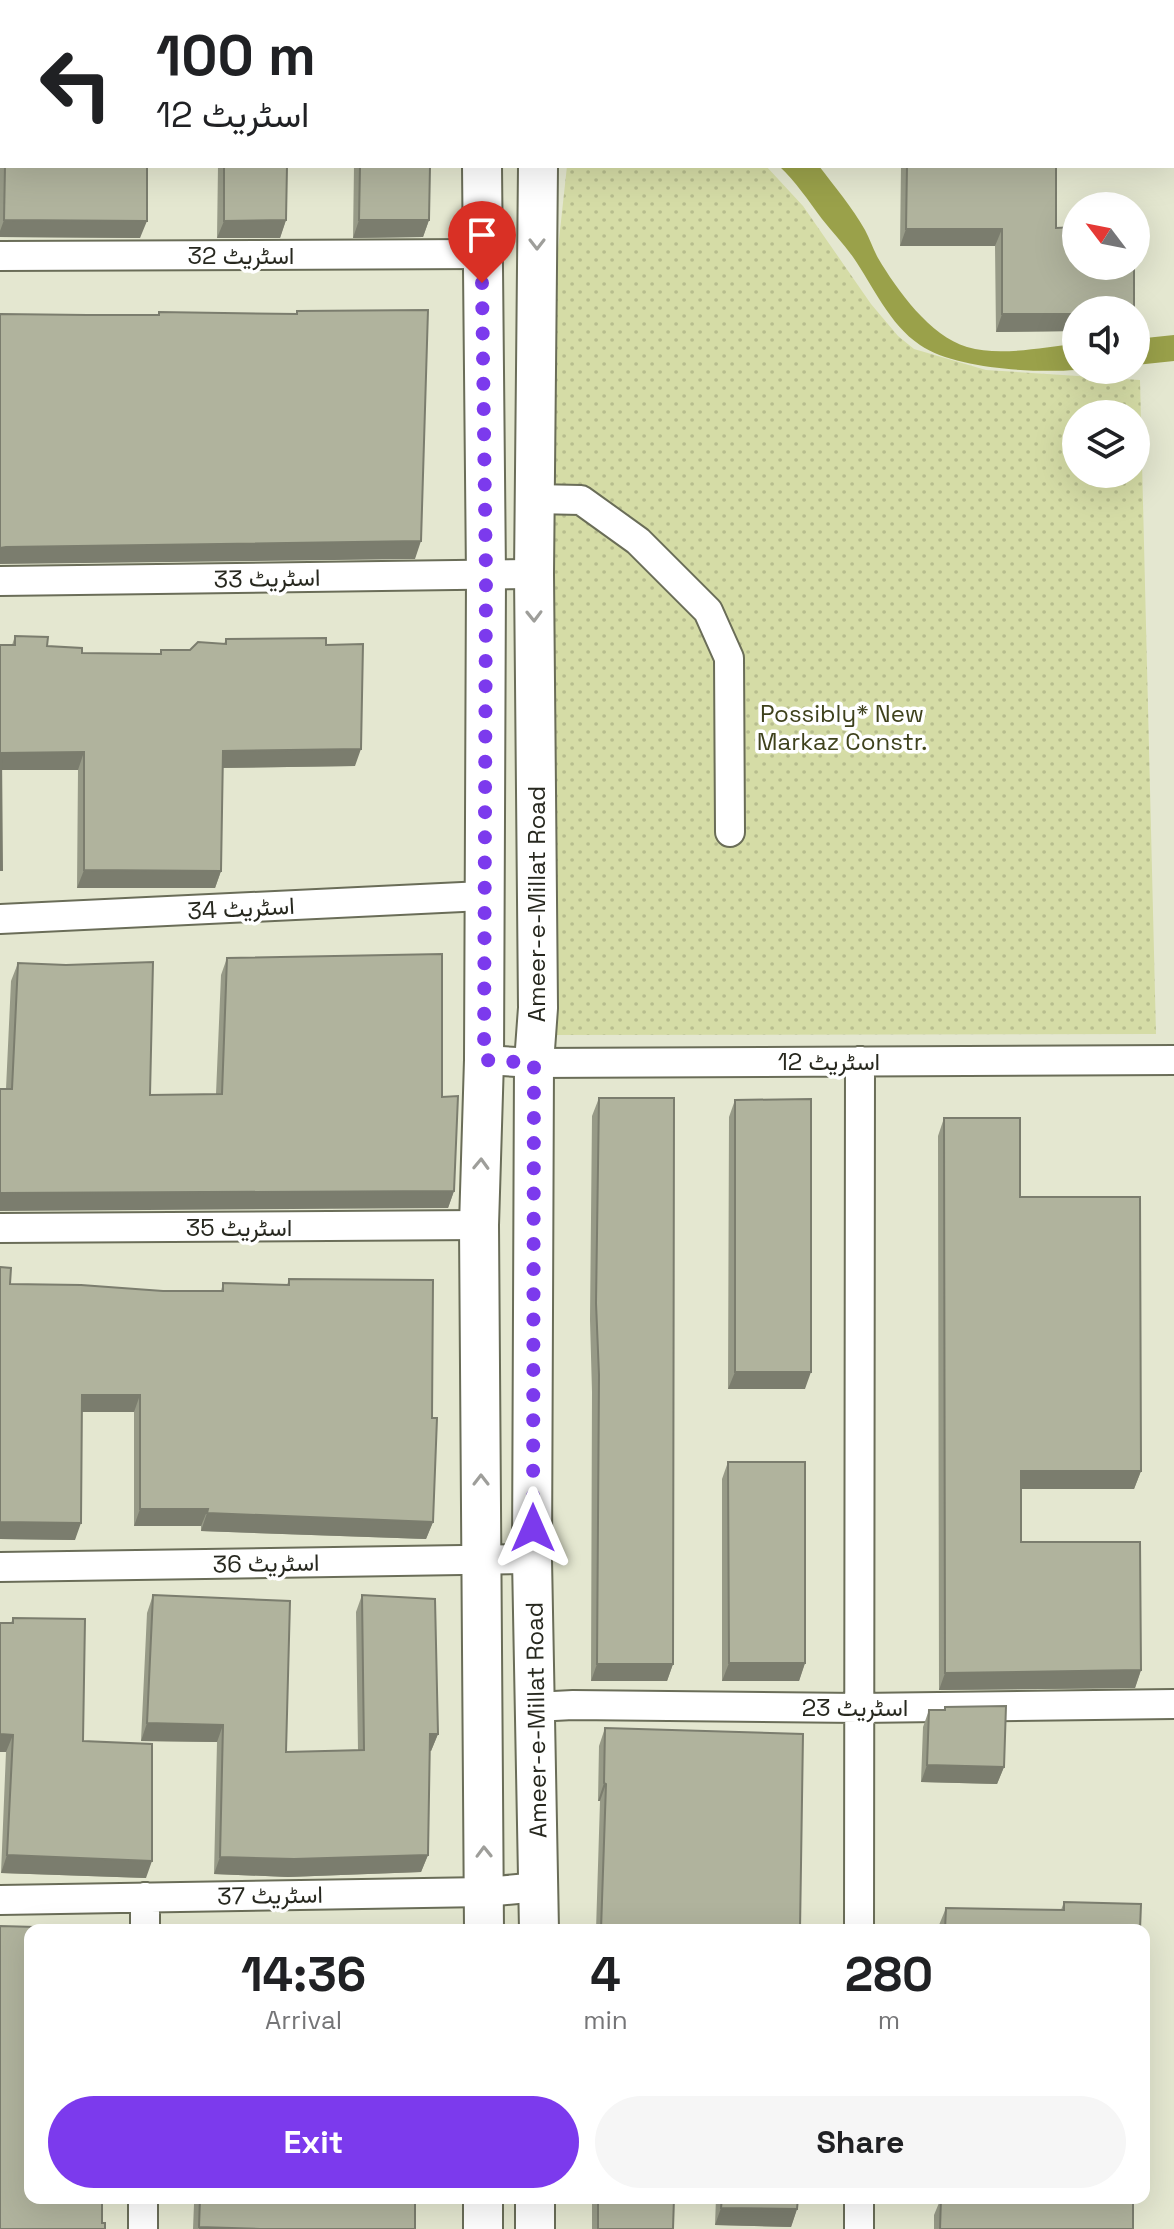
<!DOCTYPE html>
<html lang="en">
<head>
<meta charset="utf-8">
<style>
	body { margin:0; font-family:"Space Grotesk",Vazirmatn,sans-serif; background:#f6f6f6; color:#202124; height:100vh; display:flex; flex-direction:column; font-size:30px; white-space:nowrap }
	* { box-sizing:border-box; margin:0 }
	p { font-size:26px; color:#757577 }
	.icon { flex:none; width:44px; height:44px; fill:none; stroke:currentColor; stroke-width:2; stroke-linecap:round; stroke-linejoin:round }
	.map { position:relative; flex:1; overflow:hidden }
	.side { position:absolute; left:24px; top:1924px; width:1126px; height:280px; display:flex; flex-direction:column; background:#fff; border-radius:16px; box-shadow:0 8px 32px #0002 }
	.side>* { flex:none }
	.banner { position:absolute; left:0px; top:0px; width:1174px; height:168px; box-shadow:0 8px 32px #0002; background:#fff; color:#202124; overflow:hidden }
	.needle { width:52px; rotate:302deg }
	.buttons { position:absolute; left:1062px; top:192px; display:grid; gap:16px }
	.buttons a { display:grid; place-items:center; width:88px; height:88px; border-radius:50%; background:#fff; box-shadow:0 8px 32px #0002; font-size:40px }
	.pin { position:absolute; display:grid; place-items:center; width:68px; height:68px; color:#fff; margin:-82px -34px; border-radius:50% 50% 50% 0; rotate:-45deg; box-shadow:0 0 8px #0007 }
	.pin .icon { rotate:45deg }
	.me { position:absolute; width:88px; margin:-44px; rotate:0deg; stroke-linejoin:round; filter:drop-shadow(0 0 6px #0008) }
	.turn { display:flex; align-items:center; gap:28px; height:168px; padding:0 24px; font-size:36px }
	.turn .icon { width:104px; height:104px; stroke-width:2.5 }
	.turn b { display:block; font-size:56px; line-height:68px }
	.eta { display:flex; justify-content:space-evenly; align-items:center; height:136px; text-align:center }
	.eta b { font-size:48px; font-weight:600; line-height:56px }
	.cta { display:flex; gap:16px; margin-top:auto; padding:16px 24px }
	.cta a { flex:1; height:92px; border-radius:48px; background:#7c3aed; color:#fff; font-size:32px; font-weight:600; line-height:92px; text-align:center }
	.cta a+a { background:#f6f6f6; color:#202124 }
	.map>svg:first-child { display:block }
</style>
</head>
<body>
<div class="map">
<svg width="1174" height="2229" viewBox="0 0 1174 2229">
	<defs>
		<pattern id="green-dots" width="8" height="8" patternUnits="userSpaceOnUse" patternTransform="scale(2)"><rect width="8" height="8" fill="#d5dca6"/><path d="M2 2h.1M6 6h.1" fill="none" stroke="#b7bd8e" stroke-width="1.8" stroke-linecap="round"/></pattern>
	</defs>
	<rect width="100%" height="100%" fill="#e4e7d0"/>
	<path fill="url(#green-dots)" fill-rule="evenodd" d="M 567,166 L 766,166 L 803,206 L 871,304 L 898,336 L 914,349 L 986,370 L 1140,380 L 1156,1034 L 529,1035 L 544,378 ZM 1076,414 L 1136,414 L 1136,474 L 1076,474 Z"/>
	<path fill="#9aa14a" d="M 779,166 L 819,166 C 835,187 852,207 865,230 C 870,239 873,249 878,258 C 897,290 930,336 967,347 C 1000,357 1042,347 1076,344 L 1076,370 C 1034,373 955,369 920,345 C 889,324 873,286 853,257 C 844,244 832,232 822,219 C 808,200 796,182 779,166 Z
		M 1174,335 L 1174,361 L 1136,365 L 1136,339 Z"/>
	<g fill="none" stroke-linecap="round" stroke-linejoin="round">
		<g stroke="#6a6d58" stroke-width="32">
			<path id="street" d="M 1172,87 L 1174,87
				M 0,256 L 481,254
				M 535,499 L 581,500 L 638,541 L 708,611 L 729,658 L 730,832
				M 0,581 L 534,574
				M 0,919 L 483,896
				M 484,1060 L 534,1063 L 1174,1060
				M 0,1228 L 479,1225
				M 0,1567 L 532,1559
				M 535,1707 L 573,1705 L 859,1708 L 1174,1704
				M 0,1900 L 485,1892 L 539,1887
				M 145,1930 L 145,1897
				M 859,1930 L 860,1061
				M 143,2229 L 143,2198
				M 859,2229 L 859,2198"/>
		</g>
		<g stroke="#6a6d58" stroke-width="42">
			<path id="secondary" d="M 480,0 L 480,2
				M 536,0 L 536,2
				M 482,166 L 486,576 L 484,1060 L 479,1225 L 484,1930
				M 538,166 L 534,574 L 538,1008 L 534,1063 L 532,1559 L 539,1930
				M 483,2198 L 483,2229
				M 535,2198 L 535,2229"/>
		</g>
		<use href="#street" stroke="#fff" stroke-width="28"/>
		<use href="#secondary" stroke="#fff" stroke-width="38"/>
	</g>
	<path fill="#979a87" d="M 2,126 L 2,166 L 147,166 L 140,238 L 0,237 L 0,132 Z
		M 218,166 L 287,166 L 286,220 L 280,238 L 217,238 Z
		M 354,166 L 430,166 L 429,220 L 423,237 L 353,238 Z
		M 901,166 L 1056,166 L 1056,228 L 1076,310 L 1076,331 L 996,332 L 995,246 L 900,246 Z
		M 15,636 L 47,646 L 82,653 L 160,654 L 161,650 L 190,650 L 224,644 L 226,639 L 326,645 L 355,766 L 223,768 L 221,871 L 215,888 L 77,888 L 78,770 L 1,770 L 0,645 L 12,645 Z
		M 227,958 L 442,1097 L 454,1191 L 448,1208 L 6,1089 L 11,981 L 18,963 L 150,1095 L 216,1094 L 221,975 Z
		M 599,1098 L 673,1664 L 667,1681 L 591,1681 L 592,1392 L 590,1320 L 592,1116 Z
		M 735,1100 L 805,1389 L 728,1389 L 729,1117 Z
		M 944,1118 L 1020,1197 L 1141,1471 L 1134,1489 L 1021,1489 L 1021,1542 L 1141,1670 L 1135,1688 L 939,1690 L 938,1136 Z
		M 0,1267 L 10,1284 L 163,1291 L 221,1291 L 223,1283 L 287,1285 L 289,1279 L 432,1418 L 433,1522 L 426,1539 L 201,1531 L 201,1526 L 134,1526 L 134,1412 L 82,1412 L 75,1540 L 0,1539 Z
		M 728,1462 L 805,1663 L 799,1681 L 722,1681 L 722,1479 Z
		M 153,1595 L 286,1752 L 358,1750 L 356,1612 L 362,1595 L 438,1734 L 431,1751 L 430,1751 L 428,1855 L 421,1872 L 288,1877 L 214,1874 L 217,1742 L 141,1741 L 147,1613 Z
		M 13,1618 L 83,1741 L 146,1878 L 1,1873 L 6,1752 L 0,1752 L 0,1623 L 11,1623 Z
		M 945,1707 L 1004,1767 L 997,1784 L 921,1782 L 923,1727 L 929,1710 L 944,1710 Z
		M 605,1728 L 800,1930 L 596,1930 L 600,1801 L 598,1801 L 599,1746 Z
		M 1064,1902 L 1140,1930 L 939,1930 L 939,1925 L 946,1908 L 1061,1910 Z
		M 196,2198 L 415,2198 L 415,2229 L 193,2229 L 194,2204 Z
		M 592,2198 L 674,2198 L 673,2229 L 592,2229 Z
		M 716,2198 L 798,2198 L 797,2209 L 791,2227 L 715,2225 Z
		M 941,2198 L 1051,2200 L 1052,2198 L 1133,2198 L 1133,2229 L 934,2229 L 934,2215 Z"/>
	<path fill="#7b7d6e" d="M 4,220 L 147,221 L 140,238 L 0,237 L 0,231 Z
		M 286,220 L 280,238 L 217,238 L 224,221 Z
		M 359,220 L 429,220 L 423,237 L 353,238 Z
		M 906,229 L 1002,229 L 995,246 L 900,246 Z
		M 1002,314 L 1076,314 L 1076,331 L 996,332 Z
		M 421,541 L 415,559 L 0,564 L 0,548 L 6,547 Z
		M 361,749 L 355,766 L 217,768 L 223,751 Z
		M 84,752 L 78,770 L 0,770 L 1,753 Z
		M 84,870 L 221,871 L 215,888 L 77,888 Z
		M 454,1191 L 448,1208 L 0,1211 L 0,1193 Z
		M 735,1372 L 811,1372 L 805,1389 L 728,1389 Z
		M 82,1395 L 140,1395 L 134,1412 L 75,1412 Z
		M 1021,1471 L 1141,1471 L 1134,1489 L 1015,1489 Z
		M 140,1509 L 208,1509 L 201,1526 L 134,1526 Z
		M 207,1513 L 433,1522 L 426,1539 L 201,1531 Z
		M 0,1522 L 81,1523 L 75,1540 L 0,1539 Z
		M 729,1663 L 805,1663 L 799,1681 L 722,1681 Z
		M 597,1664 L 673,1664 L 667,1681 L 591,1681 Z
		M 1141,1670 L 1135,1688 L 939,1690 L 945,1673 Z
		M 147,1723 L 223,1725 L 217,1742 L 141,1741 Z
		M 0,1734 L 13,1735 L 6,1752 L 0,1752 Z
		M 430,1734 L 438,1734 L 431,1751 L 424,1751 Z
		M 927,1765 L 1004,1767 L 997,1784 L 921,1782 Z
		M 604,1783 L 606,1784 L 600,1801 L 598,1801 Z
		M 7,1855 L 152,1861 L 146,1878 L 1,1873 Z
		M 428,1855 L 421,1872 L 288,1877 L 214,1874 L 220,1857 Z
		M 721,2208 L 797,2209 L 791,2227 L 715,2225 Z
		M 199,2227 L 260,2229 L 199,2229 Z"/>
	<path fill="#b0b39d" stroke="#7b7d6e" stroke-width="2" d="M 771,0 L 1057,0 L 1057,2 L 771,2 Z
		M 5,166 L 147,166 L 147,221 L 4,220 Z
		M 224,166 L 287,166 L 286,220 L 224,221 Z
		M 360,166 L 430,166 L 429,220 L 359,220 Z
		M 907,166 L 1056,166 L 1056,228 L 1076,227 L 1076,266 L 1134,266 L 1134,310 L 1076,310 L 1076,314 L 1002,314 L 1002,229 L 906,229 Z
		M 428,310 L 421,541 L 6,547 L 0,548 L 0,314 L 87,315 L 159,315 L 159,312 L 297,314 L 297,311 Z
		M 15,636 L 48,637 L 47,646 L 82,648 L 82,653 L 161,654 L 161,650 L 190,650 L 198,642 L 226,644 L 226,639 L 326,638 L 326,645 L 363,644 L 361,749 L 223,751 L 221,871 L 84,870 L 84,752 L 1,753 L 2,870 L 0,870 L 0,645 L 15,645 Z
		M 442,954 L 442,1097 L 458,1096 L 454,1191 L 0,1193 L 0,1089 L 12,1089 L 18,963 L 66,965 L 153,962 L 150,1095 L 222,1094 L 227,958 Z
		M 599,1098 L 674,1098 L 673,1664 L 597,1664 L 599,1375 L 596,1303 Z
		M 811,1099 L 811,1372 L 735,1372 L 735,1100 Z
		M 944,1118 L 1020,1118 L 1020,1197 L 1140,1197 L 1141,1471 L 1021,1471 L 1021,1542 L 1140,1542 L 1141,1670 L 945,1673 Z
		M 0,1267 L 11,1268 L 10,1284 L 81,1285 L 163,1291 L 223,1291 L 223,1283 L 289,1285 L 289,1279 L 433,1280 L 432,1418 L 437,1418 L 433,1522 L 207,1513 L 208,1509 L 140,1509 L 140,1395 L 82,1395 L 81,1523 L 0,1522 Z
		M 728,1462 L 805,1462 L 805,1663 L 729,1663 Z
		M 153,1595 L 290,1601 L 286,1752 L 364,1750 L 362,1595 L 435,1599 L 438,1734 L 430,1734 L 428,1855 L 294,1859 L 220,1857 L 223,1725 L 147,1723 Z
		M 13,1618 L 85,1619 L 83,1741 L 152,1744 L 152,1861 L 7,1855 L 13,1735 L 0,1734 L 0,1623 L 13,1623 Z
		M 1006,1706 L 1004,1767 L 927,1765 L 929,1710 L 945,1710 L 945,1707 Z
		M 605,1728 L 803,1734 L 800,1930 L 601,1930 L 606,1784 L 604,1783 Z
		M 1064,1902 L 1141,1904 L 1140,1930 L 945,1930 L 946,1908 L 1064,1910 Z
		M 0,1926 L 108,1929 L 108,1930 L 30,1930 L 30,2198 L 102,2198 L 102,2223 L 105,2223 L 105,2229 L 0,2229 Z
		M 200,2198 L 415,2198 L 415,2229 L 260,2229 L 199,2227 Z
		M 598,2198 L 674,2198 L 673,2229 L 598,2229 Z
		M 722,2198 L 798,2198 L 797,2209 L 721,2208 Z
		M 941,2198 L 1057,2201 L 1057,2198 L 1133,2198 L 1133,2229 L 940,2229 Z"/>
	<defs><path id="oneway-chevron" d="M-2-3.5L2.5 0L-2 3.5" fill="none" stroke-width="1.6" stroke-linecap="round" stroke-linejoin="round" transform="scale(2)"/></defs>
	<g stroke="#9e9e9a">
		<use href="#oneway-chevron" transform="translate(537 244) rotate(90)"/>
		<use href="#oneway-chevron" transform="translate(534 616) rotate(89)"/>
		<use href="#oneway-chevron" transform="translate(481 1164) rotate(-88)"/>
		<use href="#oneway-chevron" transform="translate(481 1480) rotate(-90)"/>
		<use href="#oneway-chevron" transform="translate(484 1852) rotate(-91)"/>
	</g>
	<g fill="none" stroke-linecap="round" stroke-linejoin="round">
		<path stroke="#7c3aed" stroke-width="14" stroke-dasharray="0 25.2" d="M 482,283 L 486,576 L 484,1060 L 534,1063 L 533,1528"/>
	</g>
	<g text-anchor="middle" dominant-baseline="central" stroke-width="7" stroke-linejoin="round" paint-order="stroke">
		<g font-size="24" fill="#27281f" stroke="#fff">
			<text x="241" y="255">اسٹریٹ 32</text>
			<text transform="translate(267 578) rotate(-1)">اسٹریٹ 33</text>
			<text transform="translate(536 904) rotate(-90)">Ameer-e-Millat Road</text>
			<text transform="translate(241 908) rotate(-3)">اسٹریٹ 34</text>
			<text x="829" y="1061">اسٹریٹ 12</text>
			<text x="239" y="1227">اسٹریٹ 35</text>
			<text transform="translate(266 1563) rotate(-1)">اسٹریٹ 36</text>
			<text x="855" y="1707">اسٹریٹ 23</text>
			<text transform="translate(536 1720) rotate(-91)">Ameer-e-Millat Road</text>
			<text transform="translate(270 1895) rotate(-1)">اسٹریٹ 37</text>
		</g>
		<g font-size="24" fill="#3e411c" stroke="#fff">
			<text x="842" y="713">Possibly* New<tspan x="842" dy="28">Markaz Constr.</tspan></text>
		</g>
	</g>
</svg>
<div class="buttons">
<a><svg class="needle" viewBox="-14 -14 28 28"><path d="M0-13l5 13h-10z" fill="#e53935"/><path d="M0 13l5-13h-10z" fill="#757577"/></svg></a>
<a><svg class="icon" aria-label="sound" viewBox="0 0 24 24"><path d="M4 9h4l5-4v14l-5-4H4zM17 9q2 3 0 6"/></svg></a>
<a><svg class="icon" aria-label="layers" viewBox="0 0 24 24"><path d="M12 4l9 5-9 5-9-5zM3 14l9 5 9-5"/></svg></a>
</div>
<div class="pin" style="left:482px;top:283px;background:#d93025"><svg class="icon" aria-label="arrive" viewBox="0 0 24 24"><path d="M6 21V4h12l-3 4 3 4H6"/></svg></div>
<svg class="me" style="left:533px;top:1528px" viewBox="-20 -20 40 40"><path d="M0-17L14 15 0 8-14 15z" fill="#7c3aed" stroke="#fff" stroke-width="4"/></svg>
<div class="banner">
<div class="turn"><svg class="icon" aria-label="left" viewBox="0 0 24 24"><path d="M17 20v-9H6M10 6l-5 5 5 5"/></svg><div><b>100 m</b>اسٹریٹ 12</div></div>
</div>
<section class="side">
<div class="eta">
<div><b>14:36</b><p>Arrival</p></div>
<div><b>4</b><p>min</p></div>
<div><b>280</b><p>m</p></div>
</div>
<div class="cta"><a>Exit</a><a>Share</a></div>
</section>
</div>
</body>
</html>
